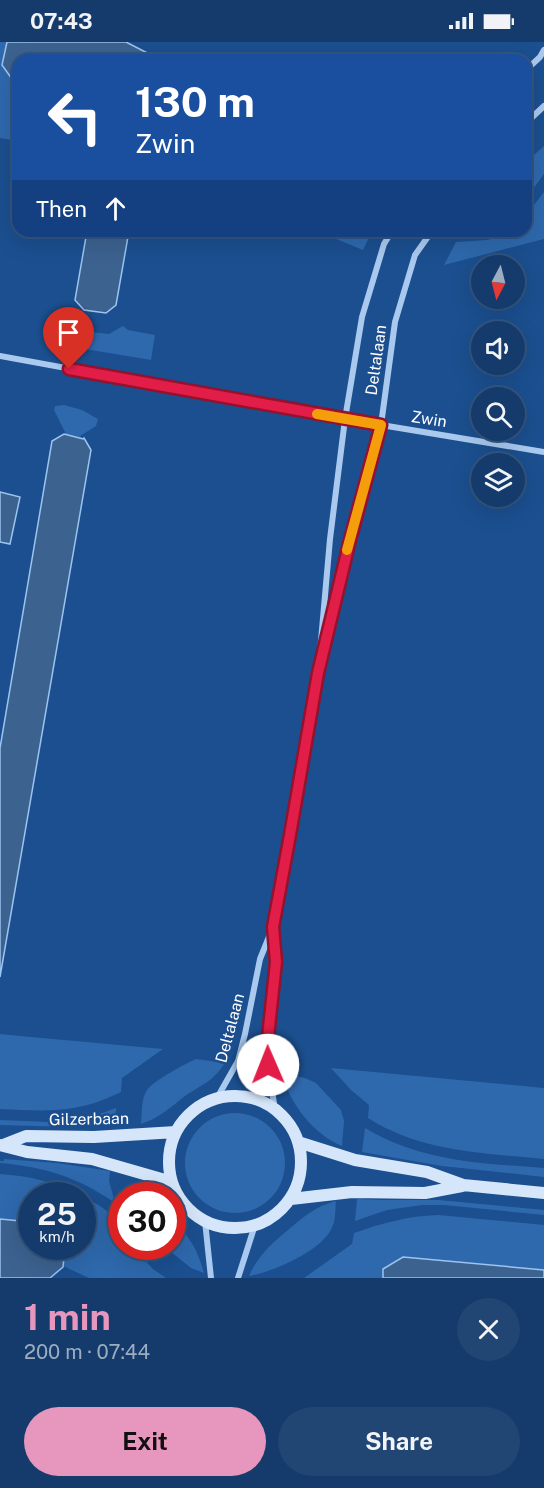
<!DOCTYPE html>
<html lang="en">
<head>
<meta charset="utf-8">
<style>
	body { margin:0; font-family:"Public Sans",sans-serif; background:#214673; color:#f1f3f6; height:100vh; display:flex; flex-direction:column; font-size:22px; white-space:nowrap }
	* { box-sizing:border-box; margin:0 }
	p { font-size:20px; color:#9dadc1 }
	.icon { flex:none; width:33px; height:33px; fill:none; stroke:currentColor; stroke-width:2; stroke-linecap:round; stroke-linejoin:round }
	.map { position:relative; height:1236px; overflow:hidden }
	.sheet { display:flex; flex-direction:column; background:#143b6b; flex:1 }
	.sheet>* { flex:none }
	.banner { position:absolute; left:12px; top:12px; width:520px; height:183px; border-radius:18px; box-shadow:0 6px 24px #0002,0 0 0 2px #33557e; background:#1a4fa0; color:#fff; overflow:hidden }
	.needle { width:39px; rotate:187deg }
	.controls { position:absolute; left:471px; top:213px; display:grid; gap:12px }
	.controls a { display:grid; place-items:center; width:54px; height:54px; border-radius:50%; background:#143b6b; box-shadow:0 6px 24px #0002,0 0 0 2px #33557e; font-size:30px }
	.speed { position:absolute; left:18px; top:1140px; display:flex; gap:12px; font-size:30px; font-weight:700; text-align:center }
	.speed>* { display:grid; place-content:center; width:78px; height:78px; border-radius:50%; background:#143b6b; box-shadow:0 6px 24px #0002,0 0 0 2px #33557e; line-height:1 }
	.speed small { font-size:15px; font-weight:400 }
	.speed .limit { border:9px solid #d22; background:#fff; color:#111 }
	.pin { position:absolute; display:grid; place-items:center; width:51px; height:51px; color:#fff; margin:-62px -26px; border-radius:50% 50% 50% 0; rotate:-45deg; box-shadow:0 0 6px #0007 }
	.pin .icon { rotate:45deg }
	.me { position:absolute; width:66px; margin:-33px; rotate:359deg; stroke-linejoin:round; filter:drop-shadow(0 0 4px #0008) }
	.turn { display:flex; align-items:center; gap:21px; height:126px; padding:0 24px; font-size:27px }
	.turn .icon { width:78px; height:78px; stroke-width:2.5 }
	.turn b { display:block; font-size:42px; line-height:51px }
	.then { display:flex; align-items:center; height:57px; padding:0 24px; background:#0003; gap:12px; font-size:22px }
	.round { display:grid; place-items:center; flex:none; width:63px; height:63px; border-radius:32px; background:#214673 }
	.summary { display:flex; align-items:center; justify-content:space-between; height:102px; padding:0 24px }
	h1 { font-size:36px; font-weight:700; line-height:45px; color:#e797bd }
	.action { display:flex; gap:12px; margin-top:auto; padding:12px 24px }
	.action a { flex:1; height:69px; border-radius:36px; background:#e797bd; color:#111; font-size:24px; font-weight:700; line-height:69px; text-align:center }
	.action a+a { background:#214673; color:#f1f3f6 }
	.status { display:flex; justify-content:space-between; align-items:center; height:42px; padding:0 30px; background:#143b6b; direction:ltr }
	.status svg { height:16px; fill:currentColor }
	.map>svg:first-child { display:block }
</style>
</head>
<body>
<div class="status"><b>07:43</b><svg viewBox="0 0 49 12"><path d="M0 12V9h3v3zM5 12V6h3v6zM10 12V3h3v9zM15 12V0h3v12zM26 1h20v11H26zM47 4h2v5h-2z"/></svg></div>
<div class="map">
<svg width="544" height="1236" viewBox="0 0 544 1236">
	<rect width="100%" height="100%" fill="#1b4f8f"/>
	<path fill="#2e69ad" d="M 0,0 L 7,0 L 4,18 L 12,37 L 18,38 L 18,99 L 0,96 Z
		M 544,104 L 544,132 L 527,155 L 527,119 Z
		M 544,150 L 544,197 L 444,223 L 456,200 L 487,198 L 496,196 L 510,189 L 526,189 L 527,172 Z
		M 317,189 L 372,189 L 363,208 Z
		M 123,284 L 128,288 L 155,293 L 151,318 L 67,304 L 71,288 L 109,292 Z
		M 64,363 L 82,368 L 98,377 L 96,384 L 80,394 L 84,397 L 64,393 L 66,392 L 54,368 L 55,364 Z
		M 0,992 L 20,994 L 163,1007 L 122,1036 L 121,1050 C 76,1072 48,1069 0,1067 Z
		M 196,1017 L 225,1021 C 212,1040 203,1042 185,1054 C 171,1065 159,1076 141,1082 C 142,1071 141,1057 147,1048 C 152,1040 186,1021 196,1017 Z
		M 331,1026 L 544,1046 L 544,1117 C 484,1111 421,1110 368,1076 L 369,1063 L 351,1048 Z
		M 282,1031 L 305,1036 L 316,1041 L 341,1068 L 344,1079 L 342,1104 C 313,1092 289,1061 282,1031 Z
		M 116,1066 L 115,1082 L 68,1085 L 0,1083 L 0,1078 L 49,1080 L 64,1079 L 94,1074 Z
		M185 1121a50 50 0 1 1 100 0a50 50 0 1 1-100 0Z
		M 365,1086 C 422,1120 480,1121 544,1126 L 544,1135 L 442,1124 L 362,1110 Z
		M 4,1117 L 57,1121 L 110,1129 L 109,1139 L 115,1161 C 78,1135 44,1125 0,1121 L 0,1119 L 4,1119 Z
		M 0,1132 C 30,1134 54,1140 82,1153 L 32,1154 L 31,1180 L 0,1177 Z
		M 83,1154 L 100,1164 L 114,1174 L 113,1185 L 121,1193 L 122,1204 L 132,1205 L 153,1227 L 166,1236 L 89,1236 L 63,1224 L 65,1205 L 82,1204 Z
		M 357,1157 L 383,1158 L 439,1158 L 544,1168 L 544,1173 L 444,1163 L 422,1163 L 387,1168 L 355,1179 Z
		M 336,1159 C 335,1167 336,1176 333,1183 C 325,1208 273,1230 249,1234 C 258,1214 271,1202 288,1188 C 303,1175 316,1164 336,1159 Z
		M 438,1173 L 544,1183 L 544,1228 L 403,1215 L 384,1232 L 383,1236 L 304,1236 L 352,1202 L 354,1191 C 383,1181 407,1174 438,1173 Z
		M 173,1178 C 190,1196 197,1206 204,1231 L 191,1226 L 165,1205 L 172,1204 Z"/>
	<path fill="#3c6290" stroke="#9cc4f0" stroke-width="1.5" d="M 7,0 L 126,0 L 161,18 L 18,18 L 18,38 L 12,37 L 2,23 Z
		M 87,189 L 129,189 L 116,263 L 106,271 L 84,268 L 75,258 Z
		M 64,392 L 83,397 L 84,396 L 91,408 L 0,935 L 0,706 L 52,399 Z
		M 0,450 L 20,455 L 10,502 L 0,500 Z
		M 0,1177 L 31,1180 L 32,1204 L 65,1205 L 63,1225 L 50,1236 L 0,1236 Z
		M 403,1215 L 544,1228 L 544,1236 L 383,1236 L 383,1227 Z"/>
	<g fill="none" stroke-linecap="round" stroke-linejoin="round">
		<path stroke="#a9c9ee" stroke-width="6" d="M 526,28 L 540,15 L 544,8
			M 526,81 L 544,64
			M 0,314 L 345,377 L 544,410
			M 320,610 L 330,497 L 345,377 L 362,275 L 384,202 L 392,189
			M 274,889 L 276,920 L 268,995 L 268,1023 L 275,1068
			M 217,1056 L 238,1019 L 245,992 L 260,917 L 273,885 L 318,631 L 350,498 L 381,383 L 395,280 L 415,213 L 432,189
			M 205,1179 L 211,1236
			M 238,1236 L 255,1183"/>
		<path stroke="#d6e6fa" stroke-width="12" d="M169 1120a66 66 0 1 1 132 0a66 66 0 1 1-132 0Z
			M 298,1100 L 355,1118 L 427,1130 L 463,1143 L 544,1151
			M 0,1103 L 27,1110 L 92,1117 L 172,1140
			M 3,1103 L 26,1094 L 94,1095 L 176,1090
			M 291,1157 L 352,1150 L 425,1151 L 462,1144"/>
	</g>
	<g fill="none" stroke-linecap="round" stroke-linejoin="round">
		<g stroke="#92132f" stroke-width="15">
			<path id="route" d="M 69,327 L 381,383 L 350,498 L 318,631 L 290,793 L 273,885 L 276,920 L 268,995 L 268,1023"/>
		</g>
		<use href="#route" stroke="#e11d48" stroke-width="10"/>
		<path stroke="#f59e0b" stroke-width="10" d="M 317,372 L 381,383 L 347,508"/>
	</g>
	<g text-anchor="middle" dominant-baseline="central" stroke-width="5" stroke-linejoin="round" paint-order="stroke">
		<g font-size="16" fill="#fff" stroke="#1b4f8f">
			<text transform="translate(376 318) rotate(-82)">Deltalaan</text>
			<text transform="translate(429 377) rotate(9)">Zwin</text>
			<text transform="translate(230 986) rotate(-75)">Deltalaan</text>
			<text transform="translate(89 1077) rotate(-1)">Gilzerbaan</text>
		</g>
	</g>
</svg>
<div class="controls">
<a><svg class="needle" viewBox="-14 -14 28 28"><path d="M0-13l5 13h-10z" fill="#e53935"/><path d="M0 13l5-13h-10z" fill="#9dadc1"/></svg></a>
<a><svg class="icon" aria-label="sound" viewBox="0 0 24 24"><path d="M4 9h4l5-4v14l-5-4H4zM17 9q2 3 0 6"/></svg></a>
<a><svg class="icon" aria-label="search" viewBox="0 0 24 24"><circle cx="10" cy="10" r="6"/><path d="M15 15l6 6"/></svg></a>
<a><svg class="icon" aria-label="layers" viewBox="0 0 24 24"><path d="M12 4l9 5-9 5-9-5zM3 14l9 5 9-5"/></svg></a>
</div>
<div class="speed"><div>25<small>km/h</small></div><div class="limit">30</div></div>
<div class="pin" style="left:69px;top:327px;background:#d93025"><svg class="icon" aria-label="arrive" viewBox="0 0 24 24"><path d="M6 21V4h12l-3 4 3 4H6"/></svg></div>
<svg class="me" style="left:268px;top:1023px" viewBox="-20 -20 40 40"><circle r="19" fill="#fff"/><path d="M0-13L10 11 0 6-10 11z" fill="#e11d48"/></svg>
<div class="banner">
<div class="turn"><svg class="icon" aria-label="left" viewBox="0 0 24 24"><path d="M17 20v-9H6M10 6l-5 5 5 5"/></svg><div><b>130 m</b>Zwin</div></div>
<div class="then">Then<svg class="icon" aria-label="ahead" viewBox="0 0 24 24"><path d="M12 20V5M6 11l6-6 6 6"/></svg></div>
</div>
</div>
<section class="sheet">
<div class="summary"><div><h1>1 min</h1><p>200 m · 07:44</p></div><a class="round"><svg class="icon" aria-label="close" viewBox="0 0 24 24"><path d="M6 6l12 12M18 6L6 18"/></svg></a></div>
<div class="action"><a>Exit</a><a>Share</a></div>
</section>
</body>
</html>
